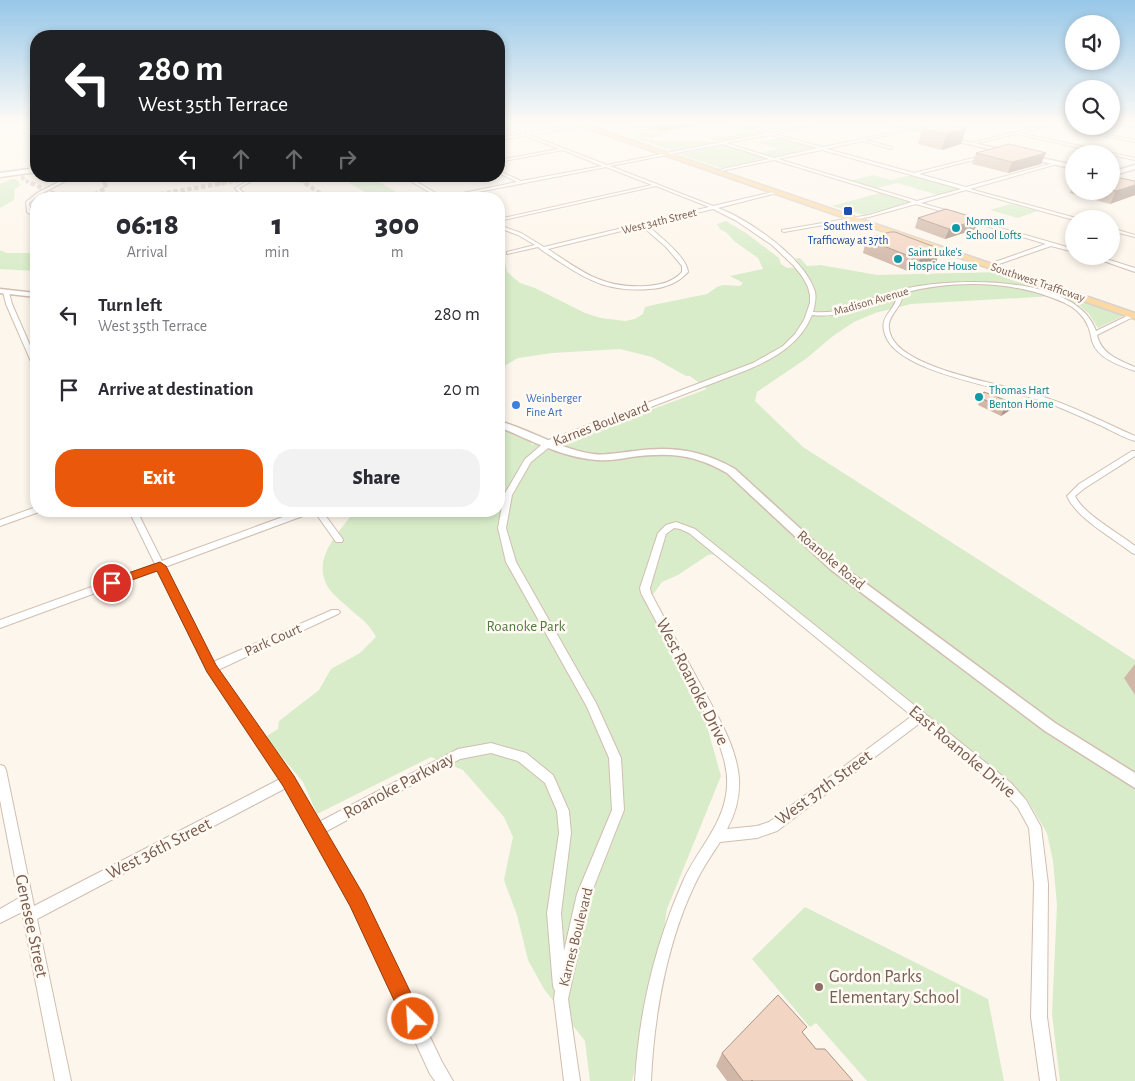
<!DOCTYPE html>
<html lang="en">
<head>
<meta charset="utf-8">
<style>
	body { margin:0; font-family:"Alegreya Sans",sans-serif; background:#f2f2f3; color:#2b2b33; height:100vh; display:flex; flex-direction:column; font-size:19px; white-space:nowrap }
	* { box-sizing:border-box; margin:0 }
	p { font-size:16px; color:#7c7c81 }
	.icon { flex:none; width:28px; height:28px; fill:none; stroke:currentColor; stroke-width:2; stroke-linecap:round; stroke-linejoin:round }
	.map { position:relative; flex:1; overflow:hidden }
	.sheet { position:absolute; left:30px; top:192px; width:475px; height:325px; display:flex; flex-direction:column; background:#fff; border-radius:20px; box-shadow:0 2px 8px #0003 }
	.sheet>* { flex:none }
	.top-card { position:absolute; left:30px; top:30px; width:475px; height:152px; border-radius:20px; box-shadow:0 2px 8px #0003; background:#202124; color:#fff; overflow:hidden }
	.controls { position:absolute; left:1065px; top:15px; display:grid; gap:10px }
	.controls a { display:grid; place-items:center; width:55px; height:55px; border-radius:50%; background:#fff; box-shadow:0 2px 8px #0003; font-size:25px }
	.pin { position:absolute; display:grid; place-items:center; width:42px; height:42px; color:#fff; margin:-21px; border:2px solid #fff; border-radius:50%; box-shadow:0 1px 5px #0007 }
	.me { position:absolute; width:55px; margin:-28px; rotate:335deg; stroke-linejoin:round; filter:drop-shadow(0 0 4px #0008) }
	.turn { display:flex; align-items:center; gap:18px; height:105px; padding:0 25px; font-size:22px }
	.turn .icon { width:65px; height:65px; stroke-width:2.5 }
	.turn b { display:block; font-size:35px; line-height:42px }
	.lanes { display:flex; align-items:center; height:48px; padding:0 25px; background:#0003; justify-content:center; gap:25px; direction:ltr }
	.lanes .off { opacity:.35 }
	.eta { display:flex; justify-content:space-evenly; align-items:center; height:85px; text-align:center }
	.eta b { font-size:30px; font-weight:800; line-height:35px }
	.primary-button { display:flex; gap:10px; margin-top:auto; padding:10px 25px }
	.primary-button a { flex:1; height:58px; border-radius:20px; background:#ea580c; color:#fff; font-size:20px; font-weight:800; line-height:58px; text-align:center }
	.primary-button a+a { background:#f2f2f3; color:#2b2b33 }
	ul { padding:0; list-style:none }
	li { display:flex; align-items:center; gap:15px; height:75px; padding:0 25px }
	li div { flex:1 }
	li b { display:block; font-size:19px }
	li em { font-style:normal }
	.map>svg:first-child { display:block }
</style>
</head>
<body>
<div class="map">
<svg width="1135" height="1081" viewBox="0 0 1135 1081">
	<rect width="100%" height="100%" fill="#fdf6ec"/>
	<path fill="#d8ecc9" d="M 716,122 L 734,122 L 763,133 L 722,141 L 711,139 L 747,133 Z
		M 652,124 L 653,128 L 646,127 L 645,129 L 673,133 L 651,138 L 631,132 L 634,127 Z
		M 628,135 L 657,141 L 715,142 L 672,151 Z
		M 780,138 L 817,148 L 776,158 L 759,153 L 779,149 L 758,142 Z
		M 724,145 L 768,158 L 721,168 L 679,154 Z
		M 873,175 L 891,180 L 912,175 L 959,189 L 938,195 L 897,183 L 874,189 L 848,181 Z
		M 271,176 L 372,178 L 393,190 L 402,199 L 364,199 L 362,198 L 368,194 L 367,193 L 342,179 L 301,183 L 291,179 L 275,181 L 268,179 Z
		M 12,179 L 16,179 L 21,185 L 15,189 L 14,200 L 0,208 L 0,184 Z
		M 880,193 L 910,202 L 864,215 L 832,206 Z
		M 1010,204 L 1037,211 L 1018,218 L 990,210 Z
		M 726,221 L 746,233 L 779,258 L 781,264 L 787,268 L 802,267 L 795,258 L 800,258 L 807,266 L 821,265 L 877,275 L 1000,272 L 1122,315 L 1121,317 L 1098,328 L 1089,314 L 1080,306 L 1055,296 L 911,304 L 875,313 L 854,322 L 833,336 L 807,358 L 757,392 L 755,401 L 803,447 L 1135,660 L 1135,1081 L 1060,1081 L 1052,1014 L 1057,905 L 1053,861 L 1047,833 L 1026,798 L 726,553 L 708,555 L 678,575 L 662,582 L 647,603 L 702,709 L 721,776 L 667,909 L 655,989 L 632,1081 L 590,1081 L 585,1041 L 544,989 L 528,960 L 517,915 L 504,880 L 513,837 L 504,817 L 463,770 L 431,757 L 317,814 L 303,782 L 265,737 L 278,729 L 279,721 L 319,690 L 331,669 L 360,653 L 376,637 C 368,622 362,620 350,609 C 344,603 335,597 330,590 C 309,561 338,533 355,511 L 499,511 L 499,429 L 531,442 L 532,445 L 537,443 L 565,445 L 580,436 L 707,389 L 690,376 L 686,376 L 652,357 L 620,349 L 552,353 L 518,358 L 499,369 L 499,257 L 505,261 L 507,272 L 520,283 L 535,288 L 585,313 L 601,318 L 625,321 L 635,319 L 643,314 L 645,307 L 653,305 L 707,294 L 717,287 L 723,285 L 740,286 L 743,283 L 730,276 L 763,269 L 758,258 L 734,241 L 727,233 L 720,229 L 717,224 Z
		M 0,250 L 7,253 L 36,253 L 36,271 L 0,269 Z
		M 805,907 L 988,999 L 1004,1081 L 867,1081 L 816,1023 L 810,1027 L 752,959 Z"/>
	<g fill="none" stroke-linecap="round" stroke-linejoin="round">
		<path stroke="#dcd0c4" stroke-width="4" stroke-dasharray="4 2" stroke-linecap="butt" d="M 22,176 L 24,180 L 33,184
			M 295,176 L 307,184
			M 105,184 L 104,180 L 115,176
			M 217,184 L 265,176"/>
		<path stroke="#dcd0c4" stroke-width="4.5" stroke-dasharray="4.5 2.5" stroke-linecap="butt" d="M 31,183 L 63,198 L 94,199
			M 305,183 L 328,199
			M 88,198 L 106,188 L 105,183
			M 132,199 L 224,183"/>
		<g stroke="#d1beb0" stroke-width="2">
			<path id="minor" d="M 736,122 L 740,122 L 770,133 L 823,122 L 830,122 L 774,134 L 823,147 L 914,128 L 913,130 L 865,140 L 892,147 L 891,149 L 862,141 L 827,149 L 914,173 L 985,155 L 985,157 L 919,174 L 966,187 L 1057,162 L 1057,164 L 970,189 L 1076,218 L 1074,220 L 966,190 L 921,203 L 956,213 L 954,215 L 916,204 L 869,217 L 784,232 L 782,231 L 782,230 L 869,215 L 912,202 L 774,160 L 721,171 L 722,169 L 769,159 L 723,144 L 610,166 L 713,206 L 777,191 L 777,193 L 718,208 C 748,219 803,257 814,289 C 817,296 815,304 813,312 C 840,314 855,305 879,296 C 888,292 899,290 908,288 C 956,278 1076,274 1096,331 L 1131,314 L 1135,314 L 1135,316 L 1097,335 C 1101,354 1119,360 1135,367 L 1135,371 C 1120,366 1097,358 1092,341 C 1090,331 1088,322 1080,314 C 1072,305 1061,301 1050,297 C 1004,280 950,281 903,293 C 902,312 881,316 892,338 C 909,371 1009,385 1044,397 C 1075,407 1105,423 1135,436 L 1135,441 C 1124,438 1114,432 1104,427 C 1086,419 1069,411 1051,404 C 1013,389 905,375 887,339 C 875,315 897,312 897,294 C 866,302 846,319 812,315 C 800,344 775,358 747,370 L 552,445 L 531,462 L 512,495 L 506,528 L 516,562 L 596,703 L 621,758 L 624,810 L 591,894 L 568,999 L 580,1081 L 564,1081 L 554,999 L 555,991 L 553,986 L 547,913 L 559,833 L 557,811 L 545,783 L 518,761 L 491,753 L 460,759 L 325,832 L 362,895 L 442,1062 L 453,1081 L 435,1081 L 430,1074 L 352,905 L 286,788 L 37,919 L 71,1081 L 55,1081 L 22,912 L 0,923 L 0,909 L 19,898 L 0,800 L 0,765 L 4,766 L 6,770 L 34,906 L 280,779 L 207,671 L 158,570 L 0,628 L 0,620 L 155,564 L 129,511 L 137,511 L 162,561 L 299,511 L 312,511 L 311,513 L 165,567 L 213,662 L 332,610 L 338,610 L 340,612 L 338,614 L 218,670 L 292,777 L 319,822 L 458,749 L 491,743 L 526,753 L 553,775 L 569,811 L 571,833 L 561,913 L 564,951 L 577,894 L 612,810 L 609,758 L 587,707 L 506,562 L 498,528 L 504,495 L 525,459 L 546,441 L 753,363 L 783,346 L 795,334 L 804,320 L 810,303 L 810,295 L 808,287 L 802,276 L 793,265 L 772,245 L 735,220 L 713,209 L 647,225 C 658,235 687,257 688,272 C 678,283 665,288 650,289 C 613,292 591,283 560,262 C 553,257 545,253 538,247 L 507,254 L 507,252 L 535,245 L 518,235 L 499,228 L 499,225 L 521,233 L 544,247 L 709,207 L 656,186 L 499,221 L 499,219 L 652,185 L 606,167 L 448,198 L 439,198 L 402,176 L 407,176 L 441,196 L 448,196 L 517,182 L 499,173 L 499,171 L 521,181 L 602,166 L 563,150 L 499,162 L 499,160 L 559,149 L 526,136 L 527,133 L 581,124 L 582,126 L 529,135 L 607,165 L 766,133 ZM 770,135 L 818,148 L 774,158 L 726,143 ZM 822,150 L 961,189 L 917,201 L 778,159 ZM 642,226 L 666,247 L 682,266 L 682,272 C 673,282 661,285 647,286 C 604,289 582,272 548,249 Z
				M 1040,122 L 1046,122 L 1135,140 L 1135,142 L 1051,125 L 1020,133 L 1135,158 L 1135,160 L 1016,134 L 973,144 L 971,143 L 1048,124 Z
				M 1114,122 L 1135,125 L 1135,127 L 1115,123 Z
				M 499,123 L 525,133 L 526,134 L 523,136 L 499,140 L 499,138 L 522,134 L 499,125 Z
				M 70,176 L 75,176 L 39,195 L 29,203 L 31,211 L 36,215 L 36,218 L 27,212 L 26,202 L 37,193 Z
				M 256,176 L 261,176 L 239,188 L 249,199 L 244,199 L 235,188 Z
				M 966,218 L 1074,249 L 1074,252 L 1051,246 L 999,264 L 995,264 L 995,262 L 1046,244 L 966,220 Z
				M 1111,228 L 1135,235 L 1135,237 L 1111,231 Z
				M 1089,256 L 1097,256 L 1135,268 L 1135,272 Z
				M 6,290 L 9,292 L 12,304 L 36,359 L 36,368 L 33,366 L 6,304 L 3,292 Z
				M 1132,451 L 1135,451 L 1135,456 L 1085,488 L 1075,496 C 1083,514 1119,533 1135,546 L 1135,554 L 1132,553 C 1112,537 1077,519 1067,496 L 1079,484 Z
				M 36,507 L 36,511 L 39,512 L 0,526 L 0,520 Z
				M 314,511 L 322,511 L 342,538 L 343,540 L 342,542 L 336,542 Z
				M 676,522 L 695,529 L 1011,783 L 1026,800 L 1041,827 L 1048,884 L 1047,1017 L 1056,1081 L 1040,1081 L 1031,1017 L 1034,884 L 1029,828 L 1018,808 L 1003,791 L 920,723 L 777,831 L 757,838 L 720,842 C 713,853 706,863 700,874 C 668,935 654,1013 651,1081 L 635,1081 C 639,1011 655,944 684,879 C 697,851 721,827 726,795 C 731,769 719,742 708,719 L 641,593 L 640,588 L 658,533 L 666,525 ZM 674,528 L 680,529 L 689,533 L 912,716 L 769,822 L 757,826 L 727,829 C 736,813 740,796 739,778 C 736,743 714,710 698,680 C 682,651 666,622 651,593 L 650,588 L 666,534 Z"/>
		</g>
		<g stroke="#d1beb0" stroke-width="3">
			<path id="tertiary" d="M 0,289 L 36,293 L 36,297 L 0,293 Z
				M 499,421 C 531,430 559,449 593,454 C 607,456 621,452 635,451 C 672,446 702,450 735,469 L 838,563 L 1055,723 L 1135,773 L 1135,788 L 1045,731 L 830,569 L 727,473 C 695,454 669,452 631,457 C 620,459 609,461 597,460 C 563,458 530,440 499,427 Z"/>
		</g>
		<g stroke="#d6c0b0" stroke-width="3">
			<path id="secondary" d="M 882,122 L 891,122 L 940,134 L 938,135 Z
				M 945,137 L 1074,165 L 1074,169 L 947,139 Z
				M 1135,165 L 1135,169 L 1111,176 L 1111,172 Z
				M 36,168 L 36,172 L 0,177 L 0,173 Z"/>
		</g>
		<g stroke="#dad1cd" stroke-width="3">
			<path id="primary" d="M 569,122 L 578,122 L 1135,313 L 1135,319 Z"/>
		</g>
		<use href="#minor" fill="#fff" fill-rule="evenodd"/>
		<use href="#tertiary" fill="#fff" fill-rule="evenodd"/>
		<use href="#secondary" fill="#fff" fill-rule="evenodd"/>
		<use href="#primary" fill="#fbd9a5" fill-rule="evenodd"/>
	</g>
	<path fill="#d1b7a8" d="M 646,122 L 705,122 L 705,124 L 659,131 L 650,130 L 650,123 Z
		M 900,122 L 934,122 L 917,126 Z
		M 923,128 L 966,129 L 961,144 L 942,150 L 918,144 Z
		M 976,153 L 1041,164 L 1008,173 L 972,164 Z
		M 1111,176 L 1135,181 L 1135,195 L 1110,204 L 1070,193 L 1074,183 L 1074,191 L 1111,191 Z
		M 918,218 L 979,219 L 976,229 L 945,239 L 915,228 Z
		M 866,239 L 940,249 L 936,263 L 916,272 L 910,272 L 863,253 Z
		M 984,392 L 1010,410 L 1001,416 L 978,405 Z
		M 1135,664 L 1135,695 L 1124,678 Z
		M 803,1033 L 816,1049 L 853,1081 L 727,1081 L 716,1066 L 722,1053 Z"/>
	<path fill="#aa9588" d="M 659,122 L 705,122 L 705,124 L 659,131 Z
		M 918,122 L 934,122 L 917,126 Z
		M 966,129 L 961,144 L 942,150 L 946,134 Z
		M 1046,153 L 1041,164 L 1008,173 L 1012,162 Z
		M 1135,185 L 1135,195 L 1110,204 L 1116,191 Z
		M 979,219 L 976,229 L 945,239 L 949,229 Z
		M 940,249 L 936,263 L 916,272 L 920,258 Z
		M 1013,403 L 1010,410 L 1001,416 L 1004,409 Z"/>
	<path fill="#f3d5c3" stroke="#aa9588" d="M 942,123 L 966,129 L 946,134 L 923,128 Z
		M 1009,144 L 1046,153 L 1012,162 L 976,153 Z
		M 1111,176 L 1135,181 L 1135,185 L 1116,191 L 1111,190 Z
		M 946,209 L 979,219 L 949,229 L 918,218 Z
		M 890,232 L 895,232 L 940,249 L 920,258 L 914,258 L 866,239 Z
		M 984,392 L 1013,403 L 1004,409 L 981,398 Z
		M 778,995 L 807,1027 L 802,1032 L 816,1049 L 825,1049 L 853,1081 L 753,1081 L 752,1080 L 751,1081 L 743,1081 L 722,1053 Z"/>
	<linearGradient id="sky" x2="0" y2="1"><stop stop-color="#97c7e8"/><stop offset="0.45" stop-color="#fefbf6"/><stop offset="1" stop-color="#fefbf6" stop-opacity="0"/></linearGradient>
	<rect width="1135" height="273" fill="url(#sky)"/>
	<path fill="#ea580c" stroke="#983908" d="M 160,562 L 166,566 L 216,665 L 294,776 L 363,894 L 420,1012 L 422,1019 L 420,1026 L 413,1029 L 406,1026 L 350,906 L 283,786 L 207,672 L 157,571 L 112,587 L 106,583 L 108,580 Z"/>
	<rect fill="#1a4fb4" stroke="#fffaf3" stroke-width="2" x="843" y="206" width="10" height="10" rx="2.5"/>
	<g fill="#0f9aa8" stroke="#fffaf3" stroke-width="2">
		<circle cx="956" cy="228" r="5"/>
		<circle cx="898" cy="259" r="5"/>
		<circle cx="979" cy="397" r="5"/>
	</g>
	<circle fill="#3f7fe0" stroke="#fffaf3" stroke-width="2" cx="516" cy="405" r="5"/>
	<circle fill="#8d6e63" stroke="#fffaf3" stroke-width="2" cx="819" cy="987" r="5"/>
	<g text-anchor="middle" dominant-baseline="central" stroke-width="5" stroke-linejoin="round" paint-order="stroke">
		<g font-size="12" fill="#7a5c4d" stroke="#fffaf3">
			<text transform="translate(659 221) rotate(-14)">West 34th Street</text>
			<text transform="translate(1038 282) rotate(19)">Southwest Trafficway</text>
			<text transform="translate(871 301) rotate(-16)">Madison Avenue</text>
		</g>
		<g font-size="12" fill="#0d838f" stroke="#fffaf3" text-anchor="start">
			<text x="966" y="221">Norman<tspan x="966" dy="14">School Lofts</tspan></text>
			<text x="908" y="252">Saint Luke's<tspan x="908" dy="14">Hospice House</tspan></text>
			<text x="989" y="390">Thomas Hart<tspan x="989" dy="14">Benton Home</tspan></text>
		</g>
		<g font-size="12" fill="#164399" stroke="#fffaf3">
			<text x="848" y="226">Southwest<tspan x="848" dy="14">Trafficway at 37th</tspan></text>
		</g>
		<g font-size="12" fill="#366cbe" stroke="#fffaf3" text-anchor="start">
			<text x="526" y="398">Weinberger<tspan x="526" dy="14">Fine Art</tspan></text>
		</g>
		<g font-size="15" fill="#7a5c4d" stroke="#fffaf3">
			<text transform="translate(601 424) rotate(-21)">Karnes Boulevard</text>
			<text transform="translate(831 560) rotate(40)">Roanoke Road</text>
			<text transform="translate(273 640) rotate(-24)">Park Court</text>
			<text transform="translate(576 937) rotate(-76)">Karnes Boulevard</text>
		</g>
		<g font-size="15" fill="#537a41" stroke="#fffaf3">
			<text x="526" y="626">Roanoke Park</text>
		</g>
		<g font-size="18" fill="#7a5c4d" stroke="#fffaf3">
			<text transform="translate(692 682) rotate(63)">West Roanoke Drive</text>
			<text transform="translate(962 752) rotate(40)">East Roanoke Drive</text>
			<text transform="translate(399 786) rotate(-28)">Roanoke Parkway</text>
			<text transform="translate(824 788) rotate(-36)">West 37th Street</text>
			<text transform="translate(159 849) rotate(-27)">West 36th Street</text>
			<text transform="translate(31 926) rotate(78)">Genesee Street</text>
		</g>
		<g font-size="18" fill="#785e54" stroke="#fffaf3" text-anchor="start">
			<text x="829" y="977">Gordon Parks<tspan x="829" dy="21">Elementary School</tspan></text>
		</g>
	</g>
</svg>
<div class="controls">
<a><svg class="icon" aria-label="sound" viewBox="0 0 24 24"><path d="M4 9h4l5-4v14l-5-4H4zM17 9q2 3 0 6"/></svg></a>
<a><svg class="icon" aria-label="search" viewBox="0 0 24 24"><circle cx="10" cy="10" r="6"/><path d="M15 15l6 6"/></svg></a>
<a>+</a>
<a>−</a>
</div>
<div class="pin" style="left:112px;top:583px;background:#d93025"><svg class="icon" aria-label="arrive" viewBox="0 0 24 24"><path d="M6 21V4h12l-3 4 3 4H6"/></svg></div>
<svg class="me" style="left:413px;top:1019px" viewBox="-20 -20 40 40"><circle r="17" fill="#ea580c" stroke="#fff" stroke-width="3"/><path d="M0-11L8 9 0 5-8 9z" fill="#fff"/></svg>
<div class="top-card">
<div class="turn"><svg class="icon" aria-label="left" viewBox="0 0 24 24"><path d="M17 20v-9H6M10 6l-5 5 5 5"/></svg><div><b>280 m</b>West 35th Terrace</div></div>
<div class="lanes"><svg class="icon" aria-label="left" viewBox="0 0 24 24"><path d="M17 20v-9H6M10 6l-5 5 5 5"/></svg><svg class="icon off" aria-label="ahead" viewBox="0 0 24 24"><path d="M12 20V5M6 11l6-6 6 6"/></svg><svg class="icon off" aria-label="ahead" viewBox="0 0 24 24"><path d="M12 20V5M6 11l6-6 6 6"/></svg><svg class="icon off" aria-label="right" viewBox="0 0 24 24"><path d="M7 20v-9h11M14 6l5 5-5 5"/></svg></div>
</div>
<section class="sheet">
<div class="eta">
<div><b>06:18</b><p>Arrival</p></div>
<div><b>1</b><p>min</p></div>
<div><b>300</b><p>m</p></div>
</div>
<ul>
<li><svg class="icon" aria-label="left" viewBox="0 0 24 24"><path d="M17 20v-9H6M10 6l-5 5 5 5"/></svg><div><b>Turn left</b><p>West 35th Terrace</p></div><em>280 m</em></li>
<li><svg class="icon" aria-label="arrive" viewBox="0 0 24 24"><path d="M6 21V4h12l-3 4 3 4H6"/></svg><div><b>Arrive at destination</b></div><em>20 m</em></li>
</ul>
<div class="primary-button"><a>Exit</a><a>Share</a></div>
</section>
</div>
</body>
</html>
